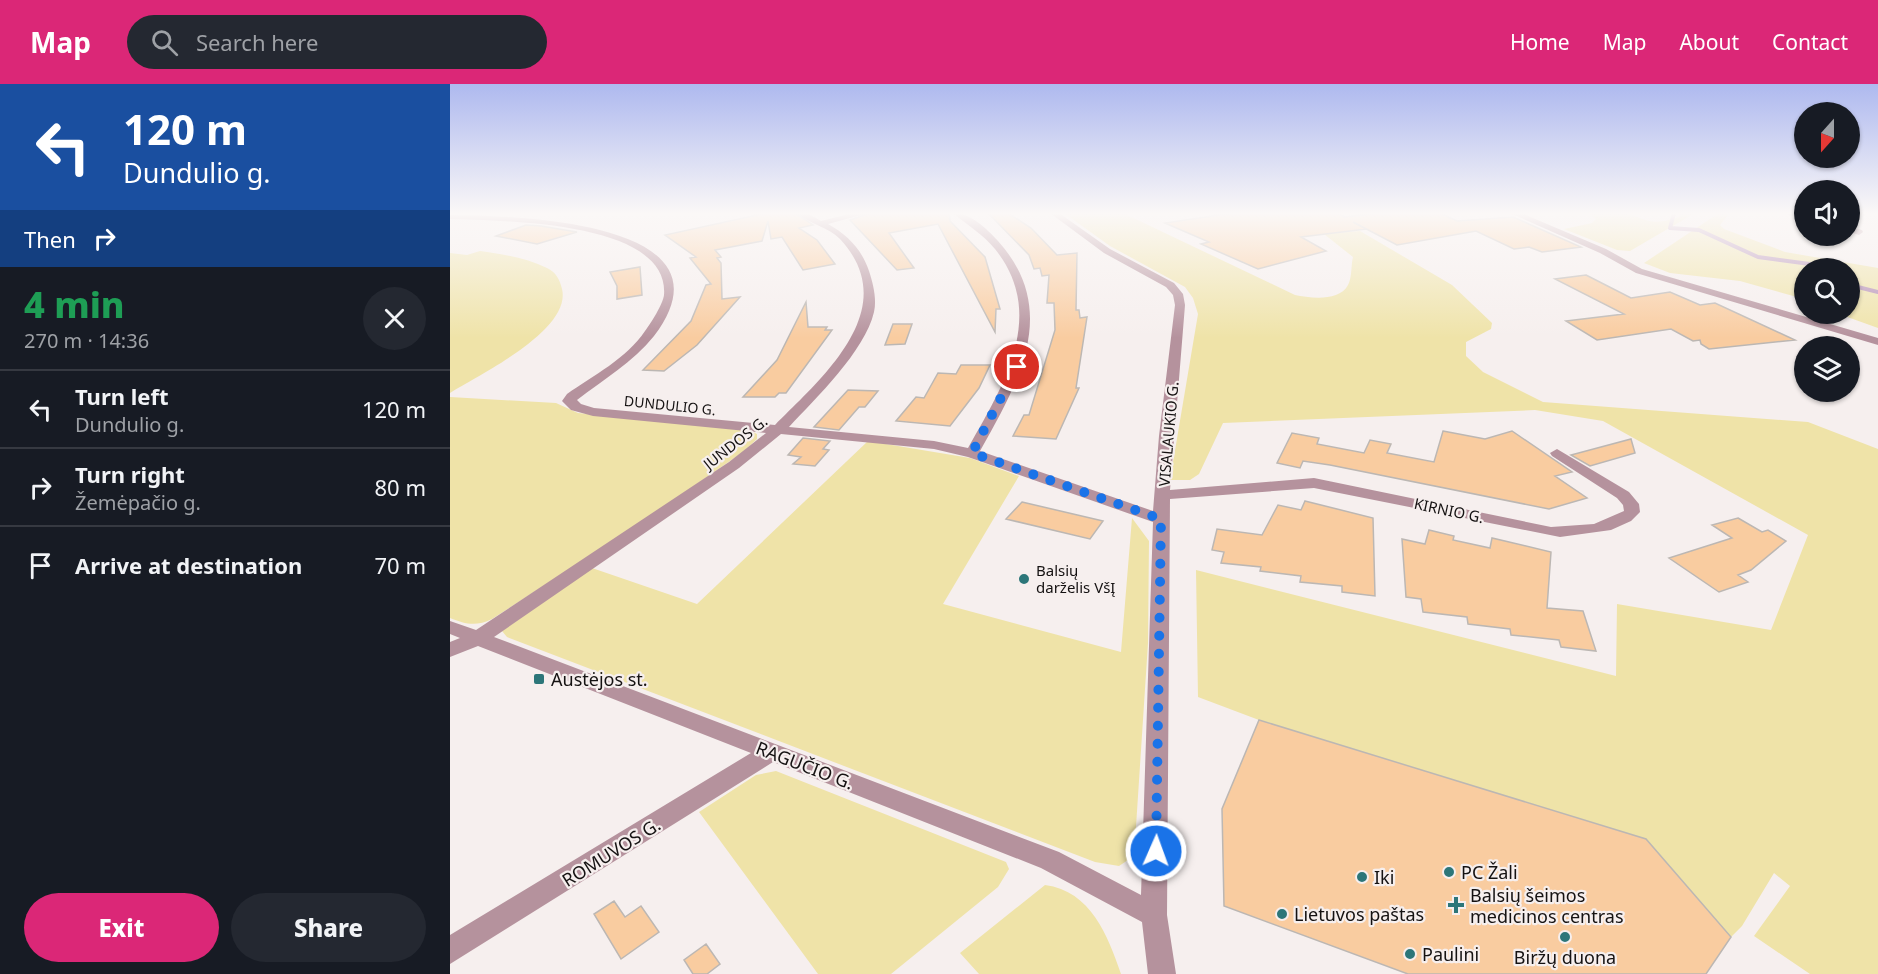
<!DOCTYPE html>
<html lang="en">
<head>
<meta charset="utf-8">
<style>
	body { margin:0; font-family:"Noto Sans",sans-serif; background:#242831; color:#f1f3f6; height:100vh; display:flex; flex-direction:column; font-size:22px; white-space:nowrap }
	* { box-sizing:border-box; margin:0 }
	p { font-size:20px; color:#9ea1a6 }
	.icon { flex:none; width:33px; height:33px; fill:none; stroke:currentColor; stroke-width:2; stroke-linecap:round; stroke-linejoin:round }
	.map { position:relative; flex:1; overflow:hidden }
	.panel { display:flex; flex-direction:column; background:#171b24; width:450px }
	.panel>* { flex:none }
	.guide { background:#1a4fa0; color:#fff; overflow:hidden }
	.needle { width:39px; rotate:201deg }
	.fabs { position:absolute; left:1344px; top:18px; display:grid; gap:12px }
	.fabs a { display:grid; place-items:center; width:66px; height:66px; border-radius:50%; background:#171b24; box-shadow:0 2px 4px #0004; font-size:30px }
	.pin { position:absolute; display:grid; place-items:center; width:51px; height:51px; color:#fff; margin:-26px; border:3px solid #fff; border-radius:50%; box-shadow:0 2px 6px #0007 }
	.me { position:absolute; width:66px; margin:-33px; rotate:2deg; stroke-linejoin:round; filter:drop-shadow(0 0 4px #0008) }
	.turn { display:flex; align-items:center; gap:21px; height:126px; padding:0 24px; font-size:27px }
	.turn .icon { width:78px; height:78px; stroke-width:2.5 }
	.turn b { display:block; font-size:42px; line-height:51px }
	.then { display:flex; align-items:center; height:57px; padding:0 24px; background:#0003; gap:12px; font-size:22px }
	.round { display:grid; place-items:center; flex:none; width:63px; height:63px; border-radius:32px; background:#242831 }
	.overview { display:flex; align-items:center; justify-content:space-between; height:102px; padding:0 24px }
	h1 { font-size:36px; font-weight:800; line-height:45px; color:#1e9e55 }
	.primary-button { display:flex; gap:12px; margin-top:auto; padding:12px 24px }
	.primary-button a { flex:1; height:69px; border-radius:36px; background:#db2777; color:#fff; font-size:24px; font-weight:800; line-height:69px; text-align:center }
	.primary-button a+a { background:#242831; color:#f1f3f6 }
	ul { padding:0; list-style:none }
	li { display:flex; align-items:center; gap:18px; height:78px; padding:0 24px; border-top:2px solid #363941 }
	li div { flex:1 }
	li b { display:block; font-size:22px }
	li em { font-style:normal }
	header { display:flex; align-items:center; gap:36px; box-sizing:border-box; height:84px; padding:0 30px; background:#db2777; color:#fff }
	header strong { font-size:28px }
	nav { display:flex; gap:33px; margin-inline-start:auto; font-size:21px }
	.search { width:420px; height:54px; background:#242831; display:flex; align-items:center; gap:15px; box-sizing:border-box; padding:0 21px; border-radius:33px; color:#9ea1a6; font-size:22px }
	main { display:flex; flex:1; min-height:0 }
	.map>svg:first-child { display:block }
</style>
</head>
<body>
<header>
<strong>Map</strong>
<div class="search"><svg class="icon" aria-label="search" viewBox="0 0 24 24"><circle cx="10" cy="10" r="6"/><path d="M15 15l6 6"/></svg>Search here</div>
<nav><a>Home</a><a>Map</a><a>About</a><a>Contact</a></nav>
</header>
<main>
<section class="panel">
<div class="guide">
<div class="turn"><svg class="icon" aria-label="left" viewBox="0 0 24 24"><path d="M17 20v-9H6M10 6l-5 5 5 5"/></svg><div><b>120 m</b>Dundulio g.</div></div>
<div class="then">Then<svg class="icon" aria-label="right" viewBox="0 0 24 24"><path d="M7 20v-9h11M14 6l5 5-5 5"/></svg></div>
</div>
<div class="overview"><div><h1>4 min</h1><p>270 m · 14:36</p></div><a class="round"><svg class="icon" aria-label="close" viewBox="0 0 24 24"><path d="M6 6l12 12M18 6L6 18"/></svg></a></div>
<ul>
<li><svg class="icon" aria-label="left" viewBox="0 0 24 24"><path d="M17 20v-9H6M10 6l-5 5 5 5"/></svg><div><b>Turn left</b><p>Dundulio g.</p></div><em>120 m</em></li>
<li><svg class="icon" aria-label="right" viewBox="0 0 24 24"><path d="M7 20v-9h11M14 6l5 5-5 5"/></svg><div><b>Turn right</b><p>Žemėpačio g.</p></div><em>80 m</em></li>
<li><svg class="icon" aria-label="arrive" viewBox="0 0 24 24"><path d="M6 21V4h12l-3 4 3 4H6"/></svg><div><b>Arrive at destination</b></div><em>70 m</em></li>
</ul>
<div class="primary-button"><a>Exit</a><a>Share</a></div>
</section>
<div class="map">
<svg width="1428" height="890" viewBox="0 0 1428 890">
	<rect width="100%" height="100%" fill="#f6efee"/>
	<path fill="#efe3a8" d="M 614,129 L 673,129 L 845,211 C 860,214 889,218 898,201 C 902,194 901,180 903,173 L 874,150 L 910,147 L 1002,201 L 1042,239 L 1041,245 L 1016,258 L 1016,272 L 1033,288 L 1093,318 L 1358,338 L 1428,365 L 1428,890 L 1360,890 L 1304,852 L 1340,802 L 1324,789 L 1292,842 L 1281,853 L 1196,755 L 809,636 L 748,613 L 746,486 L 1166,592 L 1167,520 L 1321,546 L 1358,451 L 1153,337 L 1085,326 L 773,339 L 749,390 L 740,396 L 720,396 L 748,230 L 743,214 L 735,203 L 660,162 Z
		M 1139,129 C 1150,129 1162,127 1173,129 C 1201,135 1197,143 1229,133 L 1230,129 L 1245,129 L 1180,167 L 1167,166 L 1114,145 L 1142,139 L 1146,135 Z
		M 1269,129 L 1278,131 L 1270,141 L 1274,145 L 1335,168 L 1428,184 L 1428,244 L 1389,230 L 1400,230 L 1400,184 L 1354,184 L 1354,215 L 1290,197 L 1220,189 L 1194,179 Z
		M 30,167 C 52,170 77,174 97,184 C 106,188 110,196 112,205 C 122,246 29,291 0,309 L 0,169 L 17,171 Z
		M 0,313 L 106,319 L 128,329 L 301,347 L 307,350 L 307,355 L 293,368 L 183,444 L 42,535 C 26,543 15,540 0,534 Z
		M 418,357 L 520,374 L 569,392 L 493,520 L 671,568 L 682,434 L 699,457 L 698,559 L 685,758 L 681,774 L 669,782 L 645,778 L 57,553 L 52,547 L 142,484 L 247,520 Z
		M 326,687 L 556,778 L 559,785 L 548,803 L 441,890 L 368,890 L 249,728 L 306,691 Z
		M 595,801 C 641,807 658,852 671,890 L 529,890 L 510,869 Z"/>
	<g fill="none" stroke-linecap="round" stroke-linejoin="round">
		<path stroke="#b38cb4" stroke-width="4" d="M 1224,129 L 1220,144 L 1249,146 L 1308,173 L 1390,184
			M 1400,201 L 1428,208"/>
	</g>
	<path fill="#f9cca0" stroke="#bcb7b3" stroke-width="1.5" d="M 316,129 L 345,129 L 363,141 L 349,144 L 367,156 L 385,180 L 353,186 L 332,153 L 321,155 L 318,137 L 312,157 L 265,166 L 271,173 L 267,174 L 271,179 L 272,215 L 290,213 L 247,261 L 214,287 L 193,286 L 241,237 L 256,201 L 261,200 L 240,174 L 246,173 L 215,151 Z
		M 420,129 L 499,129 L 500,137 L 535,173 L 550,225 L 546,225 L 545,248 L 488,140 L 439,149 L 464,184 L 447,186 L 400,136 Z
		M 538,129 L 558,129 L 581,144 L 607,171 L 627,169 L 626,226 L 629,226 L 630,234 L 637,233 L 626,304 L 629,304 L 606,355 L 563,352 L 574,331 L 579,331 L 605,246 L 604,219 L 597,219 L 599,191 L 592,192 L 590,184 L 584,185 L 579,171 Z
		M 782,129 L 887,129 L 895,133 L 929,129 L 990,129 L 1007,137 L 1063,133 L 1131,163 L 1092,168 L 1079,163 L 1064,165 L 1026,147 L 947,161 L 903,138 L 916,145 L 851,153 L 876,167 L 808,185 L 751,160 L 759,158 L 715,139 Z
		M 76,141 L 91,142 L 127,148 L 87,160 L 46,152 Z
		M 190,183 L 192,211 L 167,215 L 167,202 L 160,188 Z
		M 1136,191 L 1181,214 L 1220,208 L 1250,221 L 1265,219 L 1345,256 L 1259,265 L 1251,260 L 1250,256 L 1243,257 L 1221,245 L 1147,256 L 1116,237 L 1174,230 L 1105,195 Z
		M 356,218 L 358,243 L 377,243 L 375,246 L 382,246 L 336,309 L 329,309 L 325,313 L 293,313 L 327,276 Z
		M 443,240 L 462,240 L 455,260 L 435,261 Z
		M 511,281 L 540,281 L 529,304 L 500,342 L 446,337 L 466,313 L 474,314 L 488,289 L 506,290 Z
		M 398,306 L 428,307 L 415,323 L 409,323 L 389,346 L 364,343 Z
		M 993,347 L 1035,355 L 1062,347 L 1122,388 L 1105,392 L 1137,414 L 1099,425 L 880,381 L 853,377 L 850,384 L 827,379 L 842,349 L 869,354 L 867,360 L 914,369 L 920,356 L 941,360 L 937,369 L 984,378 Z
		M 353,354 L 380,357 L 373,365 L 379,366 L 365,382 L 343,380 L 351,373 L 338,371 Z
		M 1181,355 L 1185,369 L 1140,382 L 1121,371 Z
		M 855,417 L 923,434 L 925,512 L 892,508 L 892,502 L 850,498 L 851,492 L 810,487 L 811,483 L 771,479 L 774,468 L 762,466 L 767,445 L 812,451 L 828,421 L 851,426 Z
		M 572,418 L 653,437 L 640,455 L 556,435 Z
		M 1288,434 L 1312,448 L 1318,446 L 1336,457 L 1301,486 L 1288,491 L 1298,498 L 1269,508 L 1219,474 L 1282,454 L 1262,441 Z
		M 979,446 L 1004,452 L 1003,456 L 1040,464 L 1042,454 L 1101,468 L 1097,524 L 1133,527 L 1146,567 L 1111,563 L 1109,556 L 1061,551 L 1060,545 L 1018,540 L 1017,533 L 973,528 L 971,515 L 956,513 L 952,455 L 975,460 Z
		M 809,636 L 1196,755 L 1281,853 L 1256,890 L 958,890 L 774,822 L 772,725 Z
		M 164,817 L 175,833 L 191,822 L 209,848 L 171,875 L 144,830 Z
		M 256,860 L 270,880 L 257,890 L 243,890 L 234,876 Z"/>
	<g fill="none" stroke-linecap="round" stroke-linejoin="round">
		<path fill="#b5929d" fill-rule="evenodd" d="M 347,129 L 357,129 L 371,137 L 403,129 L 418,129 L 378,140 C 398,151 412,166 419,187 C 423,199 427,215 424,228 C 415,267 366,314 339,343 L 484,357 L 518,364 C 553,302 598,231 545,165 C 533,150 517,141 503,129 C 521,129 536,144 548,157 C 611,227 568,299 530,367 L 703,427 L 709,352 L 725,221 L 723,211 L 716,203 L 654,169 L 600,129 L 609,129 L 660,165 L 724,199 L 733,210 L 735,221 L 720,406 L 864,394 L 1101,443 L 1144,440 L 1174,427 L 1173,421 L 1167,414 L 1102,372 L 1100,369 L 1107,365 L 1179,408 L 1189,420 L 1190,428 L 1181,437 L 1161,446 L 1110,453 L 864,404 L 720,415 L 717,831 L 726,890 L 698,890 L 692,838 L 591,784 L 323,678 L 0,880 L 0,851 L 301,669 L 28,562 L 0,573 L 0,558 L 10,554 L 0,550 L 0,537 L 26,546 L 279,378 L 316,349 L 143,332 L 121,326 L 112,317 L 117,310 C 143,292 177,274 195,247 C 201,239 213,220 214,211 C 220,136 49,137 0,135 L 0,131 C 62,132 292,136 204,252 C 183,278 153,296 127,316 L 131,320 L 144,324 L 325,341 C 373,293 454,224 390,155 C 379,143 359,140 347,129 ZM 331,350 L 484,365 L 518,373 L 703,438 L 691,811 L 609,768 L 44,553 L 289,384 Z
			M 1060,129 L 1071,129 L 1156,165 L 1192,185 L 1428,254 L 1428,261 L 1186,189 L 1150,169 Z
			M 1338,129 L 1354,130 L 1354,135 L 1339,131 Z
			M 1400,143 L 1412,146 L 1413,148 L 1409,151 L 1400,148 Z"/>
	</g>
	<linearGradient id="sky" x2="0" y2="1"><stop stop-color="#aeb9ef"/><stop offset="0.51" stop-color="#fbf8f7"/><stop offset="1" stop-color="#fbf8f7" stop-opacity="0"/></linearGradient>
	<rect width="1428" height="254" fill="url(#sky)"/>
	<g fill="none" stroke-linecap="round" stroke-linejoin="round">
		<path stroke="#1a73e8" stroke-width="10" stroke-dasharray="0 18" d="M 567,283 L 522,369 L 711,435 L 706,767"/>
	</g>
	<g fill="#2c7679" stroke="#f6efee" stroke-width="2">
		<circle cx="574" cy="495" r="6"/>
		<rect x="83" y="589" width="12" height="12" rx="3"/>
		<circle cx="999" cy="788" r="6"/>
		<circle cx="912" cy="793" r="6"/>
		<path d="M1003 812h6v6h6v6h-6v6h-6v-6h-6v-6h6z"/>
		<circle cx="832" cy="830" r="6"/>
		<circle cx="1115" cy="853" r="6"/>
		<circle cx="960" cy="870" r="6"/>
	</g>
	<g text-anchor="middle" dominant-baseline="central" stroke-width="4.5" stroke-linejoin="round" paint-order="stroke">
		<g font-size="14" fill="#151212" stroke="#f6efee">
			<text transform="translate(220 321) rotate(6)">DUNDULIO G.</text>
		</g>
		<g font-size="15" fill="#151212" stroke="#f6efee">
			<text transform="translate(718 350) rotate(-85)">VISALAUKIO G.</text>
			<text transform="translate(285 358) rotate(-38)">JUNDOS G.</text>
			<text transform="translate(999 426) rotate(12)">KIRNIO G.</text>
		</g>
		<g font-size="15" fill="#151212" stroke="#f6efee" text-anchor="start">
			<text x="586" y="486">Balsių<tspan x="586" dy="17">darželis VšĮ</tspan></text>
		</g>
		<g font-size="18" fill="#151212" stroke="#f6efee" text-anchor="start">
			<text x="101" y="595">Austėjos st.</text>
			<text x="1011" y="788">PC Žali</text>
			<text x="924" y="793">Iki</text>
			<text x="1020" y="811">Balsių šeimos<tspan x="1020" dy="21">medicinos centras</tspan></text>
			<text x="844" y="830">Lietuvos paštas</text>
			<text x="972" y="870">Paulini</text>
			<text x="1115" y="873" text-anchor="middle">Biržų duona</text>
		</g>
		<g font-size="18" fill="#151212" stroke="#f6efee">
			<text transform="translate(355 681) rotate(21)">RAGUČIO G.</text>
			<text transform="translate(161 768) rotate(-32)">ROMUVOS G.</text>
		</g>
	</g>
</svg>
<div class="fabs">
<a><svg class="needle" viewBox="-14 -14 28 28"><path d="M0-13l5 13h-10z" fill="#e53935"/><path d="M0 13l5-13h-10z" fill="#9ea1a6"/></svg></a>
<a><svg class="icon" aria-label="sound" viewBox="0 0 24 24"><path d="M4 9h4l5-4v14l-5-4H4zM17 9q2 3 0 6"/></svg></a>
<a><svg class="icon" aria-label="search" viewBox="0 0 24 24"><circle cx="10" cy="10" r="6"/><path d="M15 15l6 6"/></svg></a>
<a><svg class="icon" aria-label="layers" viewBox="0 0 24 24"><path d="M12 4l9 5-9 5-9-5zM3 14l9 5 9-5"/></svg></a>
</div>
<div class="pin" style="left:567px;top:283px;background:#d93025"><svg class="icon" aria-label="arrive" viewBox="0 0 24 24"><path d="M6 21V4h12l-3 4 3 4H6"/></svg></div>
<svg class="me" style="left:706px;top:767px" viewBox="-20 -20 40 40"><circle r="17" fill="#1a73e8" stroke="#fff" stroke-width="3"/><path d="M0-11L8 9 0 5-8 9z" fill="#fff"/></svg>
</div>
</main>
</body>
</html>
